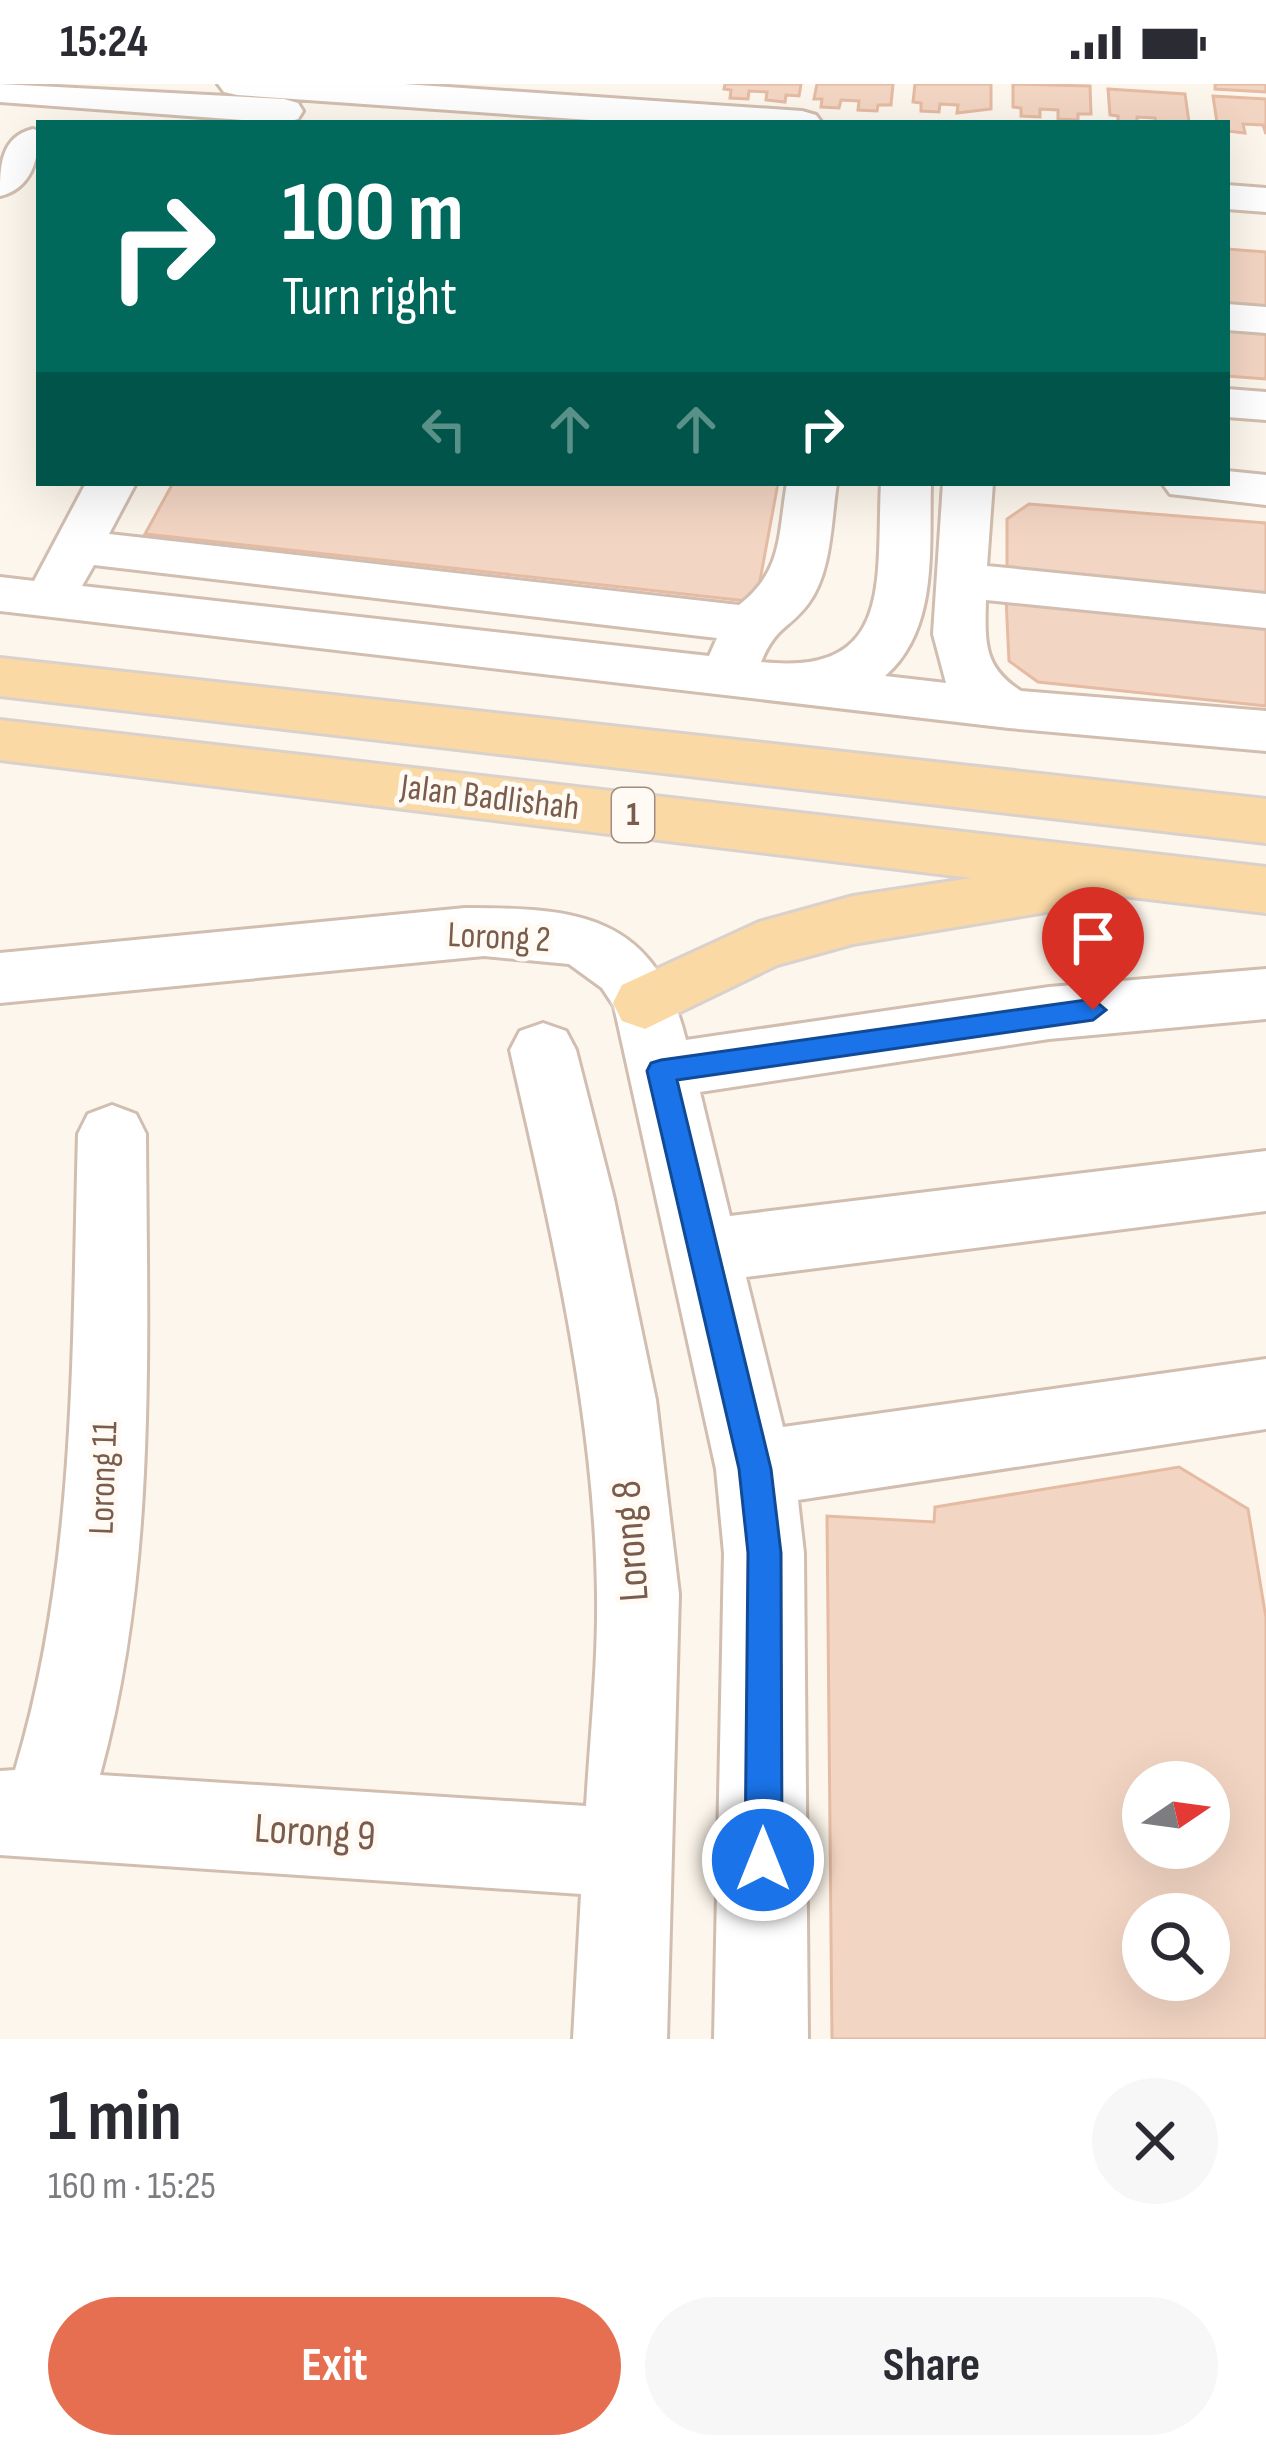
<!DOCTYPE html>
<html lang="en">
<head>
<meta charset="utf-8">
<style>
	body { margin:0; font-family:"Sofia Sans Condensed",sans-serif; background:#f7f7f7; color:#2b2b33; height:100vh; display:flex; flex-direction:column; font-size:45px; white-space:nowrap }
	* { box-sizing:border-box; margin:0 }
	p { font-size:39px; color:#7c7c81 }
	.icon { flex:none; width:66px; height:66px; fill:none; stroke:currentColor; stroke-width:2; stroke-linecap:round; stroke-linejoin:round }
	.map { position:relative; height:1955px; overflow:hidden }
	.sheet { display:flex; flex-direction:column; background:#fff; flex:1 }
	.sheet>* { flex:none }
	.guide { position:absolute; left:36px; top:36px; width:1194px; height:366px; border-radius:0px; box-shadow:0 12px 48px #0002; background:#00695c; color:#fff; overflow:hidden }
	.needle { width:78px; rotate:77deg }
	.controls { position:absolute; left:1122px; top:1677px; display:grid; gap:24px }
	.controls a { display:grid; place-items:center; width:108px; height:108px; border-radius:50%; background:#fff; box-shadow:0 12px 48px #0002; font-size:60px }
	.pin { position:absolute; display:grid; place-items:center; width:102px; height:102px; color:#fff; margin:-123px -51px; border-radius:50% 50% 50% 0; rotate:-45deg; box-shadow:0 0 12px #0007 }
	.pin .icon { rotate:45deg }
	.me { position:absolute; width:132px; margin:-66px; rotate:0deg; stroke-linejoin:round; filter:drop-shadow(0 0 9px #0008) }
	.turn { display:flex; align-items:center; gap:42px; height:252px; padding:0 48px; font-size:54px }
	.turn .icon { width:156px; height:156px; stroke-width:2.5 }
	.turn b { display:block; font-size:84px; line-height:102px }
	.lanes { display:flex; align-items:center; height:114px; padding:0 48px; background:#0003; justify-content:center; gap:60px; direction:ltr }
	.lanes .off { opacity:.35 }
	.round { display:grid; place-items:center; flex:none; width:126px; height:126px; border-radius:63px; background:#f7f7f7 }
	.summary { display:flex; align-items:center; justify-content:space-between; height:204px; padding:0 48px }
	h1 { font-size:72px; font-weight:700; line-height:90px }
	.button { display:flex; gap:24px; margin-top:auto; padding:24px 48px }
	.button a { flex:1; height:138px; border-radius:72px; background:#e76f51; color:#fff; font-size:48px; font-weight:700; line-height:138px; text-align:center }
	.button a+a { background:#f7f7f7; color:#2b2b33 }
	.status { display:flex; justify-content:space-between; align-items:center; height:84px; padding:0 60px; background:#fff; direction:ltr }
	.status svg { height:33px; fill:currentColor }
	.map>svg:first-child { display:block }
</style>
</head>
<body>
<div class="status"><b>15:24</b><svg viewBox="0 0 49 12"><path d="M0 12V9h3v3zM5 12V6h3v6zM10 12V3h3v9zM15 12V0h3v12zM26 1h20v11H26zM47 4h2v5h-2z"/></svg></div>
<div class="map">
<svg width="1266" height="1955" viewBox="0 0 1266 1955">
	<rect width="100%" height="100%" fill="#fdf6ec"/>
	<path fill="#f3d5c3" stroke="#e6bba3" stroke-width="3" fill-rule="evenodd" d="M 725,0 L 801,0 L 799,12 L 786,11 L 785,18 L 766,16 L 767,8 L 749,7 L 748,15 L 730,14 L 731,6 L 724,5 Z
		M 817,0 L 893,0 L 891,21 L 878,21 L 877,27 L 858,26 L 859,17 L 841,16 L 839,24 L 821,23 L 822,15 L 814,15 Z
		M 915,0 L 991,0 L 991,25 L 957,29 L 958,21 L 940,20 L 939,28 L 921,27 L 921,19 L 913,18 Z
		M 1013,0 L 1090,2 L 1091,30 L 1078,30 L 1078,36 L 1058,35 L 1058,26 L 1040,25 L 1040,33 L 1021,32 L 1021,24 L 1013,23 Z
		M 1215,0 L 1266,0 L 1266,8 L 1215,5 Z
		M 1108,5 L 1185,10 L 1189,38 L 1156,39 L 1155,34 L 1137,33 L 1137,39 L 1118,39 L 1118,32 L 1110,31 Z
		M 1213,12 L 1266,15 L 1266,50 L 1263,41 L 1243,40 L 1245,49 L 1227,47 L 1227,39 L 1217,39 Z
		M 1227,165 L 1266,168 L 1266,224 L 1227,221 Z
		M 1227,236 L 1266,239 L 1266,295 L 1227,292 Z
		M 173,399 L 778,399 L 756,518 L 145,450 Z
		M 1029,420 L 1266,439 L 1266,517 L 1007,495 L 1007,435 Z
		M 1006,514 L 1266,538 L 1266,622 L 1038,598 L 1009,577 Z
		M 1179,1383 L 1248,1425 L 1266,1534 L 1266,1955 L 832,1955 L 827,1432 L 934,1438 L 935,1423 ZM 1143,1698 L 1209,1698 L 1209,1764 L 1143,1764 ZM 1143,1830 L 1209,1830 L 1209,1896 L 1143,1896 Z"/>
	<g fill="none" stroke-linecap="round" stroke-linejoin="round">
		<g stroke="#d1beb0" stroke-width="6">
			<path id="minor" d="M 0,0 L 284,15 L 298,19 L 303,27 L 298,35 L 284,39 L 0,18 Z
				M 218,0 L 404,0 L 802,27 L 816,31 L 822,39 L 633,39 L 237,11 L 224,8 Z
				M 33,45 L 39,47 C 39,75 31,105 0,112 C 0,83 0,53 33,45 Z
				M 1227,101 L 1266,104 L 1266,128 L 1227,125 Z
				M 1227,220 L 1266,223 L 1266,249 L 1227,246 Z
				M 1227,305 L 1266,308 L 1266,336 L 1227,333 Z
				M 1227,387 L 1266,391 L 1266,421 L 1170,410 L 1162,399 L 1227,399 Z
				M 86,399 L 136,399 L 109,450 L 739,521 C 783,487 778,451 787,399 L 837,399 C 831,437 832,488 808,520 C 788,546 776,542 761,578 C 895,593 876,496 881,399 L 931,399 C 929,464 939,545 885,592 L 946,599 L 933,550 L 943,399 L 993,399 L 987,482 L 1266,510 L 1266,544 L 986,516 C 985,558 983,583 1021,607 L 1266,627 L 1266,667 L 1009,644 L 0,527 L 0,493 L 34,497 ZM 94,481 L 717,554 L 709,572 L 82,502 Z
				M 465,824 C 579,824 655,831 686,956 L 1049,903 L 1266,885 L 1266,935 L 1049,955 L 700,1008 L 730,1132 L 1266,1067 L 1266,1127 L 746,1193 L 783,1343 L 1266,1275 L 1266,1345 L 798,1416 L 804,1469 L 808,1955 L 714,1955 L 724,1469 L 716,1385 L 614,922 L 602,904 L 569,880 L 484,872 L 0,919 L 0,869 Z
				M 543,939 L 566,947 L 576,966 L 614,1115 L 656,1316 L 679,1510 L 667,1955 L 573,1955 L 581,1810 L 0,1771 L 0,1687 L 15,1686 C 77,1481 72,1262 78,1050 L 88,1030 L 112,1021 L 136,1030 L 146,1050 C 147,1264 157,1483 100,1691 L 586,1722 C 590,1652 598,1581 597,1511 C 595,1329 550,1142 510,966 L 520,947 Z"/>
		</g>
		<g stroke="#dad1cd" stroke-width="6">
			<path id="major" d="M 0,574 L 1266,715 L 1266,759 L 0,612 Z
				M 0,636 L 1266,783 L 1266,829 L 1081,807 L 1074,820 L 1052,827 L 853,860 L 777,881 L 645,945 L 622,937 L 613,919 L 622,901 L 759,838 L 853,812 L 972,794 L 0,676 Z"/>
		</g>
		<use href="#minor" fill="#fff" fill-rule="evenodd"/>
		<use href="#major" fill="#fbd9a5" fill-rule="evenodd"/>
	</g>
	<path fill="#1a73e8" stroke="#114b97" stroke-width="3" d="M 1093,915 L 1106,926 L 1093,936 L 677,996 L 771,1385 L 781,1469 L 782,1776 L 776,1789 L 763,1794 L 750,1789 L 745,1776 L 748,1469 L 739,1385 L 647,987 L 651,979 L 661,976 Z"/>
	<g text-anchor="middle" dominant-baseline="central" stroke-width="10" stroke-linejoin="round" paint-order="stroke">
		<rect fill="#fffaf3" stroke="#a28b7f" stroke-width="3" x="612" y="704" width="42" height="54" rx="9"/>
		<g font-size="33" font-weight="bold" fill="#7a5c4d">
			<text x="633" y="731">1</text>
		</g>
		<g font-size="36" fill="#7a5c4d" stroke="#fffaf3">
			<text transform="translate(490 714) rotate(7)">Jalan Badlishah</text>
			<text transform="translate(499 854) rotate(3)">Lorong 2</text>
			<text transform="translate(104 1394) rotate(-88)">Lorong 11</text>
		</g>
		<g font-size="42" fill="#7a5c4d" stroke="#fffaf3">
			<text transform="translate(631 1457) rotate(-94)">Lorong 8</text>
			<text transform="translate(315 1749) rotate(4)">Lorong 9</text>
		</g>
	</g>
</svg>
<div class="controls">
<a><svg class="needle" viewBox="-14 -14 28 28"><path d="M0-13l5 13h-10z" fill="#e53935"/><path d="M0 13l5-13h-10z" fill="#7c7c81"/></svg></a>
<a><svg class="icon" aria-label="search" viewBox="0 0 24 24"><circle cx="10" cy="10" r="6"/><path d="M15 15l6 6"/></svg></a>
</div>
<div class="pin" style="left:1093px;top:926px;background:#d93025"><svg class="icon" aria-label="arrive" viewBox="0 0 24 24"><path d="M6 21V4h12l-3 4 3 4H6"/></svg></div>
<svg class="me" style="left:763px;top:1776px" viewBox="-20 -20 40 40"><circle r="17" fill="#1a73e8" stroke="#fff" stroke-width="3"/><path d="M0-11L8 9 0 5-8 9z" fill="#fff"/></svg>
<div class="guide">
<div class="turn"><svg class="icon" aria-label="right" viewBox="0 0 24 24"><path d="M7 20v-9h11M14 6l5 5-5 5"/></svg><div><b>100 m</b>Turn right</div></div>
<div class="lanes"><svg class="icon off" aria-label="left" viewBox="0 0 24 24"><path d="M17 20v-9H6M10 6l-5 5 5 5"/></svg><svg class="icon off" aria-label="ahead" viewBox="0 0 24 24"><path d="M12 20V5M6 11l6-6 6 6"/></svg><svg class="icon off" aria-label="ahead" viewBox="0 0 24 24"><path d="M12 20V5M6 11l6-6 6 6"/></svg><svg class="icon" aria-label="right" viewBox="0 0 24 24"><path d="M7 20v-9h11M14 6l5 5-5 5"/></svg></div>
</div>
</div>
<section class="sheet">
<div class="summary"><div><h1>1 min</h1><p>160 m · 15:25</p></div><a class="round"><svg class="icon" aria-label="close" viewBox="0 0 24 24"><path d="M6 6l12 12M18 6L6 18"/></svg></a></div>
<div class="button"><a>Exit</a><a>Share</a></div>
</section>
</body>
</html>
